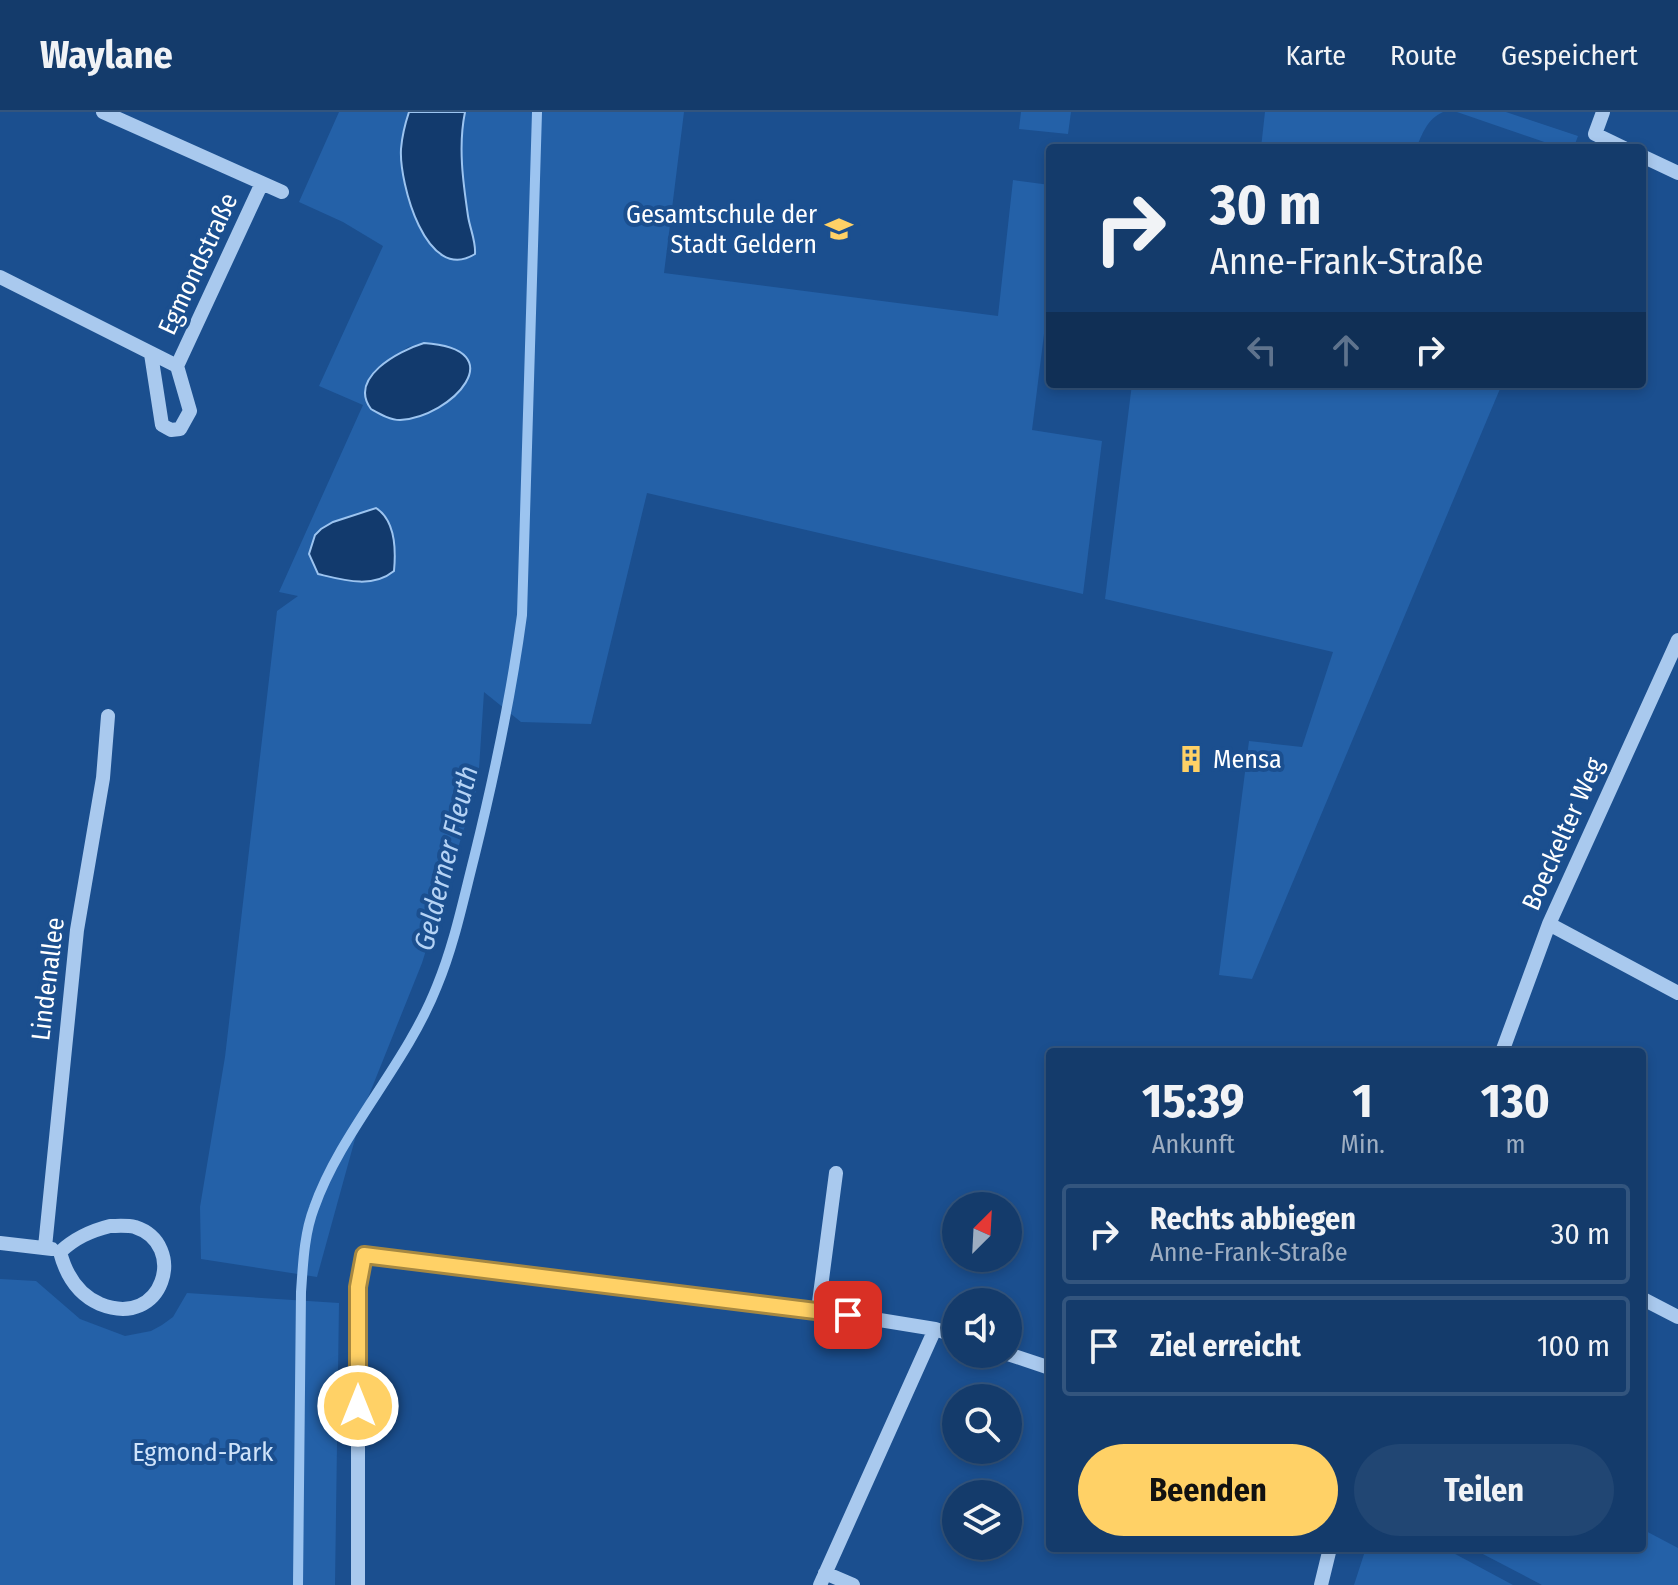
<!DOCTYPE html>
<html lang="de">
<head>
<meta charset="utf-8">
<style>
	body { margin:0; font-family:"Fira Sans Condensed",sans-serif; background:#214673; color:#f1f3f6; height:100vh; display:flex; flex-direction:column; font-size:30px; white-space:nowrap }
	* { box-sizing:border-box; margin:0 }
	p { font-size:26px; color:#9dadc1 }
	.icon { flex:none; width:44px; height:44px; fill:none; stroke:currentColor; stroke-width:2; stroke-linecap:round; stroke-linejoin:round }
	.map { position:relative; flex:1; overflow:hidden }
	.panel { position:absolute; left:1046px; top:936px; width:600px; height:504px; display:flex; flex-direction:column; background:#143b6b; border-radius:8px; box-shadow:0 4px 12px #0003,0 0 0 2px #33557e }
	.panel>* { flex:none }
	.hud { position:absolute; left:1046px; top:32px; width:600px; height:244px; border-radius:8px; box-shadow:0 4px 12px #0003,0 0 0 2px #33557e; background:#143b6b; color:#f1f3f6; overflow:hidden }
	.needle { width:52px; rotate:24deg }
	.controls { position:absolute; left:942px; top:1080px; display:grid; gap:16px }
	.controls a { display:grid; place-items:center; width:80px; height:80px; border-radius:50%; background:#143b6b; box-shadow:0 4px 12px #0003,0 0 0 2px #33557e; font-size:40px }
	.pin { position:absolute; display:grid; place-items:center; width:68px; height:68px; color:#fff; margin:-34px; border-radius:16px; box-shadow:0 4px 12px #0006 }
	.me { position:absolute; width:88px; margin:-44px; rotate:0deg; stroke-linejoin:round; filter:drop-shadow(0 0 6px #0008) }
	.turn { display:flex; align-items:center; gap:28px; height:168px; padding:0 32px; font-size:36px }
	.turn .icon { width:104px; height:104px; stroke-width:2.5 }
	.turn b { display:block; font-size:56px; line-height:68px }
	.lanes { display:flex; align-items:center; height:76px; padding:0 32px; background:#0003; justify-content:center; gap:40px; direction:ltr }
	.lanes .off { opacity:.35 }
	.eta { display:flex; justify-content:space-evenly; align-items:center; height:136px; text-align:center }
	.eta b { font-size:48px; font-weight:700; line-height:56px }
	.cta { display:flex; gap:16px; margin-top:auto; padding:16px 32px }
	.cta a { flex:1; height:92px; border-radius:48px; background:#ffd166; color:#111; font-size:32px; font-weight:700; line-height:92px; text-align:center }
	.cta a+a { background:#214673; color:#f1f3f6 }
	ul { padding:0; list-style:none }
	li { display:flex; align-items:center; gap:24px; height:100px; margin:0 16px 12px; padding:0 16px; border:4px solid #33557e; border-radius:8px }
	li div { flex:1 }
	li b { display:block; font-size:30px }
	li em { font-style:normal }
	header { display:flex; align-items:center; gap:48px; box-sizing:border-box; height:112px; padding:0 40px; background:#143b6b; border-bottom:2px solid #33557e }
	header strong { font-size:38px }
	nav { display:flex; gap:44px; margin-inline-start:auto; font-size:28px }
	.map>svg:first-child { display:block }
</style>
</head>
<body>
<header>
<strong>Waylane</strong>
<nav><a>Karte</a><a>Route</a><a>Gespeichert</a></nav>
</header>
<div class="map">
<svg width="1678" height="1473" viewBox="0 0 1678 1473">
	<rect width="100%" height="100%" fill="#1b4f8f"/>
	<path fill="#2461a8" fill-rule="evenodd" d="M 339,0 L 409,0 C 394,48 402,100 437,138 L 473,125 C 463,86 457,40 465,0 L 684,0 L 664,161 L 998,204 L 1013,68 L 1050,73 L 1050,174 L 1032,318 L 1102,329 L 1083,482 L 647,381 L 591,612 L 521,610 L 484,580 L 478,672 L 422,851 L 363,998 L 317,1165 L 201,1147 L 200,1095 L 225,945 L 277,499 L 298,484 L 279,480 L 363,293 L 319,274 L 383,134 L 343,110 L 299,90 ZM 424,231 L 438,232 L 471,256 C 467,288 426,302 399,308 L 376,258 L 408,235 ZM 359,400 L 388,408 L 396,443 L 372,469 L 342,468 L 318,462 L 333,410 Z
		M 1021,0 L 1071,0 L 1068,22 L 1019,17 Z
		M 1265,0 L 1443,0 C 1427,7 1423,21 1416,36 L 1261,36 Z
		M 1457,0 L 1506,0 L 1578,24 L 1575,32 L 1553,33 Z
		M 1132,272 L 1502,272 L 1252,867 L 1219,863 L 1249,629 L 1302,635 L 1333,540 L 1105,487 Z
		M 0,1167 L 36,1169 L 80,1207 L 125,1224 L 151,1219 L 162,1213 L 173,1205 L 187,1181 L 339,1191 L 335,1473 L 0,1473 Z
		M 1642,1417 L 1678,1436 L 1678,1473 L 1542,1473 L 1479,1440 L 1481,1436 L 1642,1436 Z
		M 1366,1436 L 1444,1436 L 1513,1473 L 1354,1473 Z"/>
	<path fill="#123a6d" stroke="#9cc4f0" stroke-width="2" d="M 409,0 L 465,0 C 458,34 463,70 468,104 C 470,117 476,129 475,142 C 426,173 399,70 401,37 C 402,24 405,12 409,0 Z
		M 424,231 C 515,237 452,305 400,308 C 390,308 380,302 371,297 C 348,266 398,239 424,231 Z
		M 376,396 C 396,409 396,438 394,459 C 372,477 343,468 318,462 L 309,442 L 315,423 L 321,417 L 333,410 Z"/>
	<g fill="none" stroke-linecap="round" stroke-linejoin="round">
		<path stroke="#9cc4f0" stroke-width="10" d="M 298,1473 L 301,1180 C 303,1153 304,1122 314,1096 C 341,1019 406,953 437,874 C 454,833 463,789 474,746 C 494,665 511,585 522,503 L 537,0"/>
		<path stroke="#a9c9ee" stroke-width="14" d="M 103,0 L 282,80
			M 1603,0 L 1595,22 L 1624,36
			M 1642,44 L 1678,61
			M 0,165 L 177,254
			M 151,242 L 162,313 L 171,318 L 180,317 L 190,299 L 177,254 L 262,71
			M 1549,812 L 1678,881
			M 1502,940 L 1549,812 L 1678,528
			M 110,1114 C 117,1114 127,1113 135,1115 C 188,1132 164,1218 100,1192 C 77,1182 66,1163 60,1140 C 75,1126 90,1119 110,1114 Z
			M 0,1131 L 52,1137
			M 45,1135 L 77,818 L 103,666 L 108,604
			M 1645,1188 L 1678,1205
			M 818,1198 L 836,1061
			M 1008,1242 L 1050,1256
			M 825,1461 L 853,1473
			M 358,1473 L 358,1175 L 364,1143 L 818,1198 L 935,1217 L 956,1224
			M 820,1473 L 935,1217
			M 1321,1473 L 1330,1436"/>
	</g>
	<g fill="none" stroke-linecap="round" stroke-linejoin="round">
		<g stroke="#a68842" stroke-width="20">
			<path id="route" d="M 358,1294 L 358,1175 L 364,1143 L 848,1203"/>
		</g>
		<use href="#route" stroke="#ffd166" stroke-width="14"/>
	</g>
	<defs>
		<g id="school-bare" transform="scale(2.16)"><path d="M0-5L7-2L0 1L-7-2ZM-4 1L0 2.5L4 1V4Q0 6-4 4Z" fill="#ffd166" stroke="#1b4f8f" stroke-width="2.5" paint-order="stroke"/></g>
		<g id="building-bare" transform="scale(2.16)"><path d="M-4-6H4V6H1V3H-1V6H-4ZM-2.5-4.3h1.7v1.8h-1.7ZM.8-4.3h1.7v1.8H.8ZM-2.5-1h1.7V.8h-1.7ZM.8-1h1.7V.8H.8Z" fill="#ffd166" stroke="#1b4f8f" stroke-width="2.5" paint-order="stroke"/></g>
	</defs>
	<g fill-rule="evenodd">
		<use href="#school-bare" x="839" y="117"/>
		<use href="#building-bare" x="1191" y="647"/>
	</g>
	<g text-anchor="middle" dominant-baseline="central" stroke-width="8" stroke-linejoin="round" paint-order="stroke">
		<g font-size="26" fill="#fff" stroke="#1b4f8f" text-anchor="end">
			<text x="817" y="102">Gesamtschule der<tspan x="817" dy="30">Stadt Geldern</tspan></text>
			<text x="1213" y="647" text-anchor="start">Mensa</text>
		</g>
		<g font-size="26" fill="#fff" stroke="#1b4f8f">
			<text transform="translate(198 152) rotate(-65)">Egmondstraße</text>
			<text transform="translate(1563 722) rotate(-66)">Boeckelter Weg</text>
			<text transform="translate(48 867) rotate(-83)">Lindenallee</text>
		</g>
		<g font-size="26" fill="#cfe3fa" stroke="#1b4f8f">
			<text x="203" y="1340">Egmond-Park</text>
		</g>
		<g font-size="28" font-style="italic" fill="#b5d3f5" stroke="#1b4f8f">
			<text transform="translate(446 746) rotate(-76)">Gelderner Fleuth</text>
		</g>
	</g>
</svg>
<div class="controls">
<a><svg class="needle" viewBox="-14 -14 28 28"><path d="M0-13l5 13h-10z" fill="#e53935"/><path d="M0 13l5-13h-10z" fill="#9dadc1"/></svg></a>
<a><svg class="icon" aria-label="sound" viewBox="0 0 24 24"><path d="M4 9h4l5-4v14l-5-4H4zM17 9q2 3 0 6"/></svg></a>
<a><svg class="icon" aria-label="search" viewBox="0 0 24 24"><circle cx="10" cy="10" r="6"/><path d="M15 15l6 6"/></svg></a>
<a><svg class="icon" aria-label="layers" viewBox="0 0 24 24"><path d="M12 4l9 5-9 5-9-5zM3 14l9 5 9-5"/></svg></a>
</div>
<div class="pin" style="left:848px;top:1203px;background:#d93025"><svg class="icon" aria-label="arrive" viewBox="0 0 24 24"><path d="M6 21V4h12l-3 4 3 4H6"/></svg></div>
<svg class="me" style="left:358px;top:1294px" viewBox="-20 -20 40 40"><circle r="17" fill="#ffd166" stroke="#fff" stroke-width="3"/><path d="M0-11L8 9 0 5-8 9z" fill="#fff"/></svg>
<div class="hud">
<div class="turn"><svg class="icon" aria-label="right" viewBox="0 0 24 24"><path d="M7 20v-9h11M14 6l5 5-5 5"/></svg><div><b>30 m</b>Anne-Frank-Straße</div></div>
<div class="lanes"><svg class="icon off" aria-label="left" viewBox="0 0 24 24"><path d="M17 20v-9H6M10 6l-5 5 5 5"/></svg><svg class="icon off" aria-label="ahead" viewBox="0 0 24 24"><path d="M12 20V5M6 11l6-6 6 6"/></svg><svg class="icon" aria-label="right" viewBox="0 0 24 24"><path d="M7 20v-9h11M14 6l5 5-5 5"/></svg></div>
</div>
<section class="panel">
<div class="eta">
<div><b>15:39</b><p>Ankunft</p></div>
<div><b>1</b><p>Min.</p></div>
<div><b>130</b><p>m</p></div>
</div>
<ul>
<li><svg class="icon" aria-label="right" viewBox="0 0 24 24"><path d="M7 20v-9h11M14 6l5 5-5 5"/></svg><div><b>Rechts abbiegen</b><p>Anne-Frank-Straße</p></div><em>30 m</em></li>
<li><svg class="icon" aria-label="arrive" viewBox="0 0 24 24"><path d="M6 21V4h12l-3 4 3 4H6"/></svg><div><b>Ziel erreicht</b></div><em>100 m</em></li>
</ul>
<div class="cta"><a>Beenden</a><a>Teilen</a></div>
</section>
</div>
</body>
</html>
